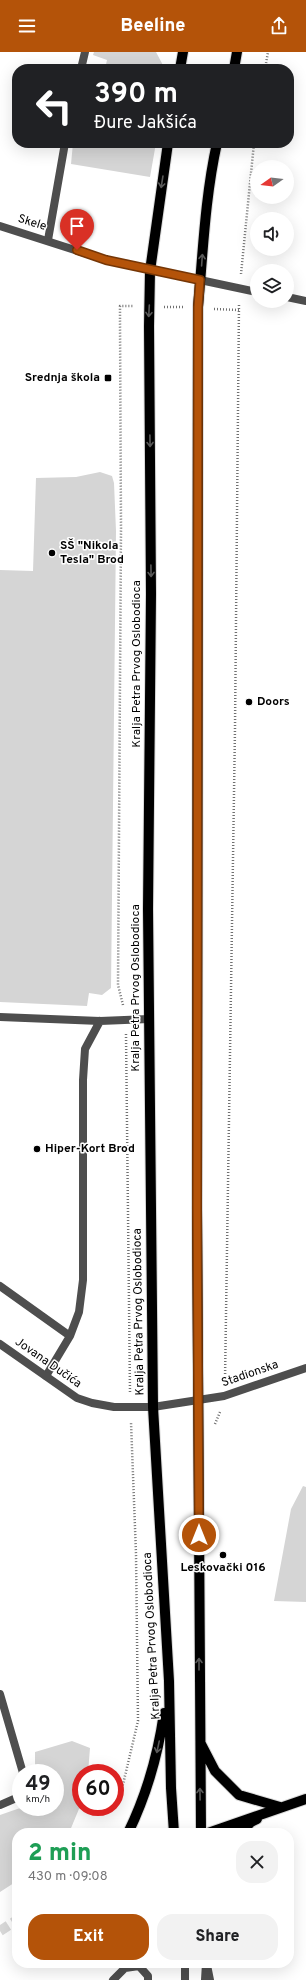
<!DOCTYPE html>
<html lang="en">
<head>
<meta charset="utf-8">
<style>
	body { margin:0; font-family:Overpass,sans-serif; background:#f2f2f2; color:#202124; height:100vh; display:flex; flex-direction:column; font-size:15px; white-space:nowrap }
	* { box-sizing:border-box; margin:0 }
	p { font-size:13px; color:#757577 }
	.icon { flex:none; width:22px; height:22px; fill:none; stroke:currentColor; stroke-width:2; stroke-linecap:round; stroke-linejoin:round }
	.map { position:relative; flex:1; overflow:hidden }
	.panel { position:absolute; left:12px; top:1776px; width:282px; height:140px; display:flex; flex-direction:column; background:#fff; border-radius:16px; box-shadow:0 4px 16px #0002 }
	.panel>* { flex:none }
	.hud { position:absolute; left:12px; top:12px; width:282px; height:84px; border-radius:16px; box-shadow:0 4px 16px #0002; background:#202124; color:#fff; overflow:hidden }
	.needle { width:26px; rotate:256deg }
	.fabs { position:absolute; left:250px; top:108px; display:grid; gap:8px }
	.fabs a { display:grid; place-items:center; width:44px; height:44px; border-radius:50%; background:#fff; box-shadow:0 4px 16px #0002; font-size:20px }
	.speed { position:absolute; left:12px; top:1712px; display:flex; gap:8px; font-size:20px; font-weight:700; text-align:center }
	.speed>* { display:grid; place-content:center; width:52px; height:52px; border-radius:50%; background:#fff; box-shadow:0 4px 16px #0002; line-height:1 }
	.speed small { font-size:10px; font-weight:400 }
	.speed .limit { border:6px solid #d22; background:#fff; color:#111 }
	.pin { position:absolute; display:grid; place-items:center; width:34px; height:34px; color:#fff; margin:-41px -17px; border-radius:50% 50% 50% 0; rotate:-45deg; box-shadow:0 0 4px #0007 }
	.pin .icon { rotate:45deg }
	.me { position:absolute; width:44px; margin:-22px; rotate:0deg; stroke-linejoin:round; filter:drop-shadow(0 0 3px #0008) }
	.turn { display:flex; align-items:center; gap:14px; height:84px; padding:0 16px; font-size:18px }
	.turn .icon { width:52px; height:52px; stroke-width:2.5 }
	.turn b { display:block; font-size:28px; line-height:34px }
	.round { display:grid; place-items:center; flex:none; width:42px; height:42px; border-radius:16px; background:#f2f2f2 }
	.head { display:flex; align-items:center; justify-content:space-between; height:68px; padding:0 16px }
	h1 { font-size:24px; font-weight:800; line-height:30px; color:#1e9e55 }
	.primary-button { display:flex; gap:8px; margin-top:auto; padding:8px 16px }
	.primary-button a { flex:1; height:46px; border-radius:16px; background:#b45309; color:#fff; font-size:16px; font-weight:800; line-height:46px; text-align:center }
	.primary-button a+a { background:#f2f2f2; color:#202124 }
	header { display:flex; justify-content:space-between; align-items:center; height:52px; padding:0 16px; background:#b45309; color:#fff; font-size:18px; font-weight:800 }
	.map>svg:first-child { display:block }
</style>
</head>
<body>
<header><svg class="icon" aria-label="menu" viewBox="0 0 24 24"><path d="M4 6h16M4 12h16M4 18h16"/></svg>Beeline<svg class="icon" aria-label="share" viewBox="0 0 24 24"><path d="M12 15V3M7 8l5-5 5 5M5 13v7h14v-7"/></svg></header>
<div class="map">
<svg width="306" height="1928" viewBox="0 0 306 1928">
	<rect width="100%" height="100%" fill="#fff"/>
	<path fill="#d5d5d5" d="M 94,0 L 156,0 L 165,17 L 105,17 L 107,8 L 93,3 Z
		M 73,91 L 91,93 L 92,91 L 156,91 L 150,125 L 71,112 Z
		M 100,420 L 112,424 L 114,431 L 116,479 L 111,936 L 102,943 L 89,941 L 87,954 L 0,950 L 0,518 L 33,519 L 36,426 L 76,425 Z
		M 303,1434 L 306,1435 L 306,1550 L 274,1549 L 291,1457 Z
		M 72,1689 L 90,1696 L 88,1721 L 81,1721 L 81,1752 L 69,1781 L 17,1781 L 17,1829 L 0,1840 L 0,1763 L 23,1755 L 55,1755 L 55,1721 L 35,1721 L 35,1700 Z"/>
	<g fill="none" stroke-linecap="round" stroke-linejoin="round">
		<path stroke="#d9d9d9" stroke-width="10" stroke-dasharray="10 5" stroke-linecap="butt" d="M 0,1879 L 17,1868"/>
		<g stroke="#dbdbdb" stroke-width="12">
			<path id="primary" d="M 180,17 L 183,0
				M 234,17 L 237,0
				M 168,91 L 150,219 L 149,274 L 151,542 L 148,857 L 153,1355 L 169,1629 L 171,1736 L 174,1781
				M 201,1692 L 215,1719 L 239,1743 L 280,1755
				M 128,1781 C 147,1742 158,1703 164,1661
				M 201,1781 L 197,1157 L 198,255 C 203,200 205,145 217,91
				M 208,1781 L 306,1747
				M 240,1781 L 251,1770 L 257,1767"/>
		</g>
		<path stroke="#707070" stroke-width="2.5" stroke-dasharray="1 2" stroke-linecap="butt" d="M 265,17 L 268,0
			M 241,222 L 254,91
			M 164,255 L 183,255
			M 214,257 L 239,258
			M 123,953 L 118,933 L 121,476 L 120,268 L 120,254 L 133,254
			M 126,982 L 130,1341
			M 225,1328 L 235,676 L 239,251
			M 215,1372 L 220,1360
			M 120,1745 L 138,1669 L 136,1502 L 131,1370"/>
		<path stroke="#4e4e4e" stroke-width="8" d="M 81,17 L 85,0
			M 48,188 L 65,91
			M 0,965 L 100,969 L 149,967
			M 0,1234 L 70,1284
			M 46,1324 L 70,1284 L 79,1260 L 83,1228 L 83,1028 L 85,997 L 100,969
			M 113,1928 L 125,1916 L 139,1914 L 148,1924 L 148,1928"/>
		<path stroke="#4e4e4e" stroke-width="8" d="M 0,174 L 106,208 L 257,240
			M 287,245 L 306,249
			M 0,1292 L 77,1346 L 92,1351 L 114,1355 L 153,1355 L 224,1344 L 306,1316
			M 0,1642 L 23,1721
			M 0,1753 L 21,1744
			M 207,1913 L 210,1928"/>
		<path stroke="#4e4e4e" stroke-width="8" d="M 185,1911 L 185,1928
			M 205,1928 L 206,1911"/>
		<use href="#primary" stroke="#000" stroke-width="10"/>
	</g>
	<defs><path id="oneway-shaft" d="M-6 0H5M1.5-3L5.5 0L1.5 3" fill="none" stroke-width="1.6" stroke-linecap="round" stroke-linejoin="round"/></defs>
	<g stroke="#595959">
		<use href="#oneway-shaft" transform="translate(162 130) rotate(99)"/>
		<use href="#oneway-shaft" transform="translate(202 208) rotate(-86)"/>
		<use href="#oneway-shaft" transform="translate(149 259) rotate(93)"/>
		<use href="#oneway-shaft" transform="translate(150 389) rotate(89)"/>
		<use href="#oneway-shaft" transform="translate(151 519) rotate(89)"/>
		<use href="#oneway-shaft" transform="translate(199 1612) rotate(-90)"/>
		<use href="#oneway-shaft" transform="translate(158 1695) rotate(102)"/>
		<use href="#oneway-shaft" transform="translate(200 1742) rotate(-91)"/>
	</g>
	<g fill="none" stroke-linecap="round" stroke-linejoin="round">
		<g stroke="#753606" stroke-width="10">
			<path id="route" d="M 77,198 L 106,208 L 200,228 L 198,255 L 197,1157 L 199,1483"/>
		</g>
		<use href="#route" stroke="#b45309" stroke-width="7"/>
	</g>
	<g fill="#000" stroke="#fff" stroke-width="1.5">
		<rect x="104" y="322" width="8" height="8" rx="2"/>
		<circle cx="52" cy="501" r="4"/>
		<circle cx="249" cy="650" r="4"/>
		<circle cx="37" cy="1097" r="4"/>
		<circle cx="223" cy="1503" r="4"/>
	</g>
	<g text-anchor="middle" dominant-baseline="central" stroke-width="3" stroke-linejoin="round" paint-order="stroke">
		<g font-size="12" fill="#000" stroke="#fff">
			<text transform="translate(32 171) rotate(17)">Skele</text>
			<text transform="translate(137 612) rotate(-90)">Kralja Petra Prvog Oslobodioca</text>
			<text transform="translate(136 936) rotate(-90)">Kralja Petra Prvog Oslobodioca</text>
			<text transform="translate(139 1260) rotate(-91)">Kralja Petra Prvog Oslobodioca</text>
			<text transform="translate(48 1311) rotate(35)">Jovana Dučića</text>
			<text transform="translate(250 1322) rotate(-19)">Stadionska</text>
			<text transform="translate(152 1584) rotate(-93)">Kralja Petra Prvog Oslobodioca</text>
		</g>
		<g font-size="12" font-weight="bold" fill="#000" stroke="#fff" text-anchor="start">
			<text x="100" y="326" text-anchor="end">Srednja škola</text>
			<text x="60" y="494">SŠ "Nikola<tspan x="60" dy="14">Tesla" Brod</tspan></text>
			<text x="257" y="650">Doors</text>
			<text x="45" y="1097">Hiper-Kort Brod</text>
			<text x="223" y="1516" text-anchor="middle">Leskovački 016</text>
		</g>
	</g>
</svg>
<div class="fabs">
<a><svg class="needle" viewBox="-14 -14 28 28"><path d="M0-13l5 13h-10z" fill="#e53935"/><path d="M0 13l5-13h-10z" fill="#757577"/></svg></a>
<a><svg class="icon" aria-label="sound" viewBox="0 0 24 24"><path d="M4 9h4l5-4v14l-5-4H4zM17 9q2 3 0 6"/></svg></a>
<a><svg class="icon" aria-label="layers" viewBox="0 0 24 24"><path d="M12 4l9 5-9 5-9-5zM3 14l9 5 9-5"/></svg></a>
</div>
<div class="speed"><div>49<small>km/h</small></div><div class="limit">60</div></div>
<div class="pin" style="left:77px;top:198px;background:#d93025"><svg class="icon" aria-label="arrive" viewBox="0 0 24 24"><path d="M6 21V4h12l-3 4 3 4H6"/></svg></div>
<svg class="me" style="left:199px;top:1483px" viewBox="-20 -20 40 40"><circle r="17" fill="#b45309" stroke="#fff" stroke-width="3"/><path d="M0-11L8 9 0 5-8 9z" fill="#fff"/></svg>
<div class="hud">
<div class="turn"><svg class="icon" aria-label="left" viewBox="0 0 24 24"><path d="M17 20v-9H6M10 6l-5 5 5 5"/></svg><div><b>390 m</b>Đure Jakšića</div></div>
</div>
<section class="panel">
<div class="head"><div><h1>2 min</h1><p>430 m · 09:08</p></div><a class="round"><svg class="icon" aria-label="close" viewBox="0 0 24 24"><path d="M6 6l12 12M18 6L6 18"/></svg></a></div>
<div class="primary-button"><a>Exit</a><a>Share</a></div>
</section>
</div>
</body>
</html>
